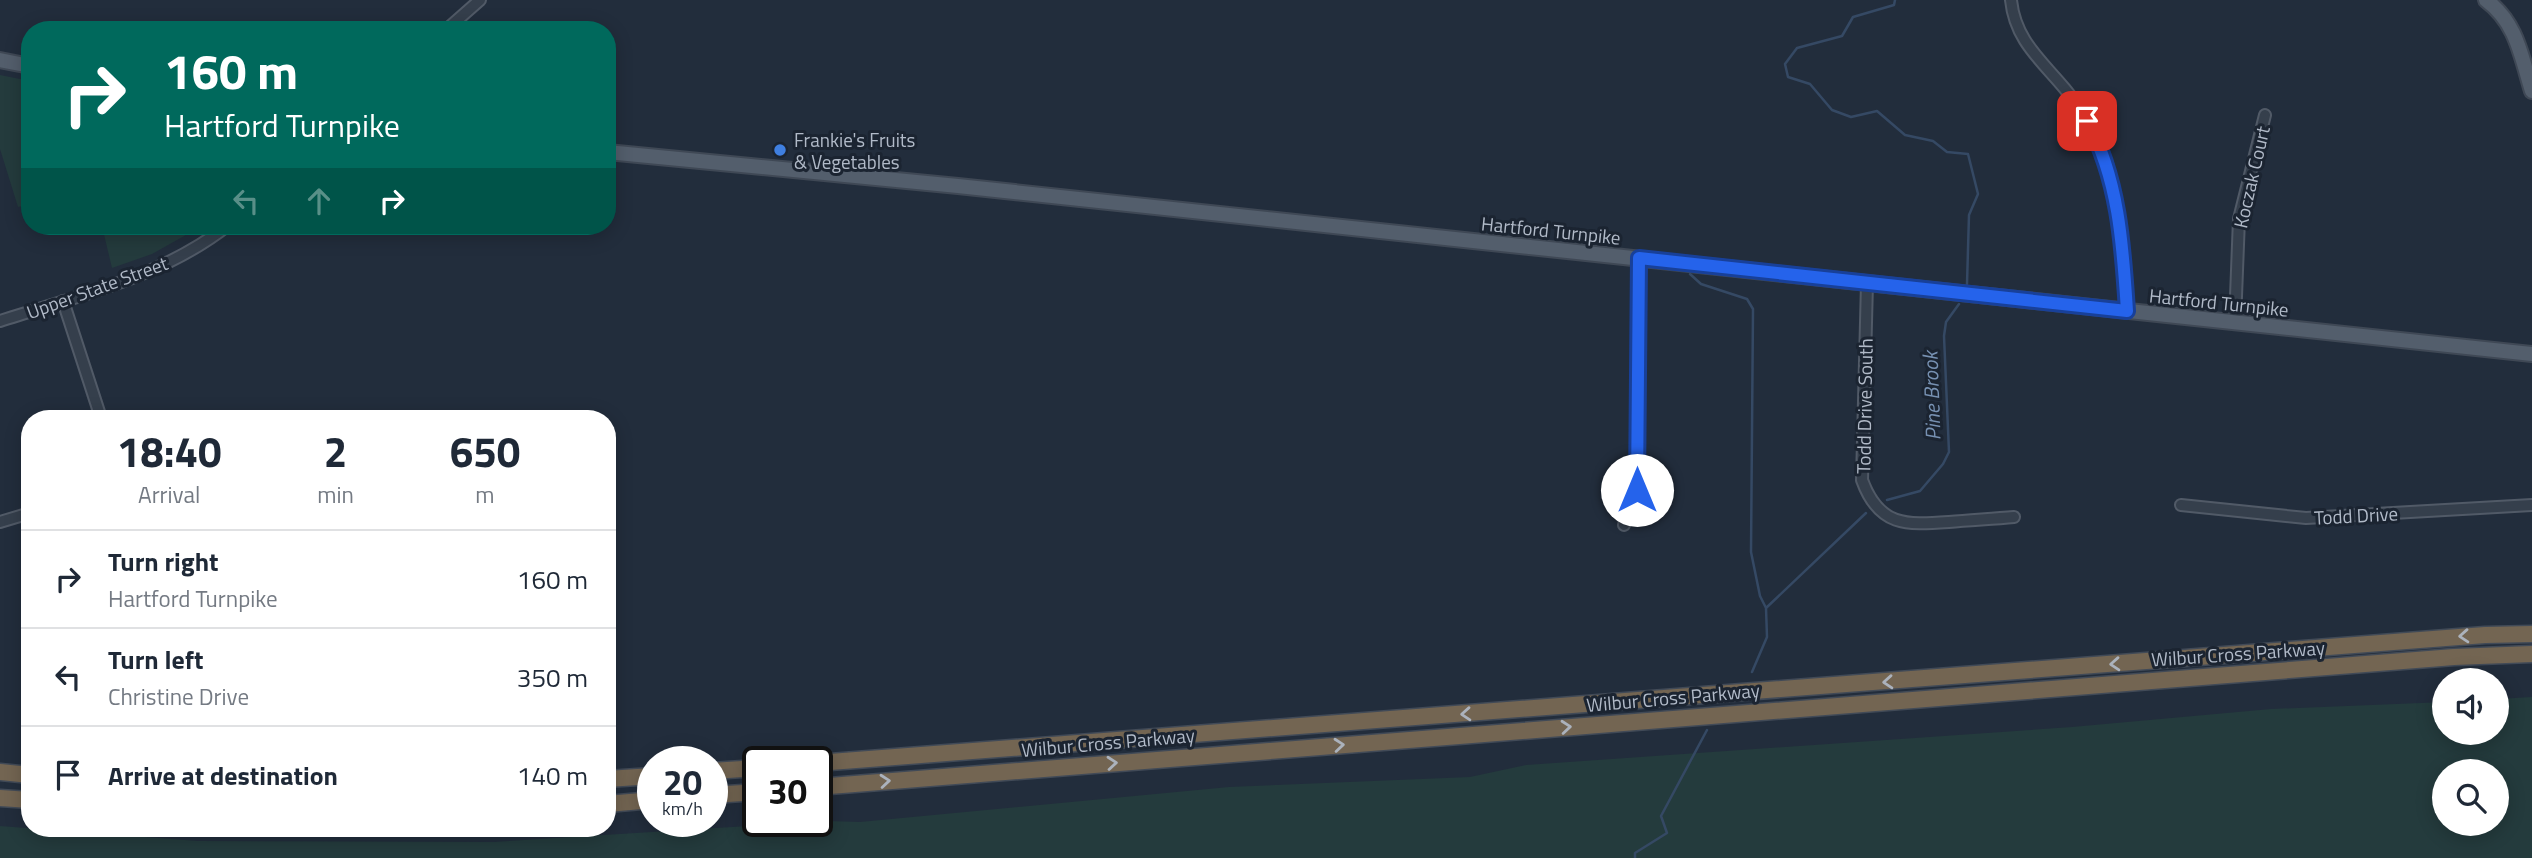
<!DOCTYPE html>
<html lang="en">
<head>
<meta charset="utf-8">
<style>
	body { margin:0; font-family:"Titillium Web",sans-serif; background:#f6f6f7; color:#1f2937; height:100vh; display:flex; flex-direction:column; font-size:26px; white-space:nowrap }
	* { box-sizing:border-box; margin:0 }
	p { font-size:23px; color:#747a83 }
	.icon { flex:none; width:38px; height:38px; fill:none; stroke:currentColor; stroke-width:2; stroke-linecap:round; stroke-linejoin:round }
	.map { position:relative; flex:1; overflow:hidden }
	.side { position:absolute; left:21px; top:410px; width:595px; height:427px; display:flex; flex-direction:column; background:#fff; border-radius:28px; box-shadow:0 4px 18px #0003 }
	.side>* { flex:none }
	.hud { position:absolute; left:21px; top:21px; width:595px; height:214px; border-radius:28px; box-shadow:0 4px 18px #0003; background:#00695c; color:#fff; overflow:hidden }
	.controls { position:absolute; left:2432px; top:668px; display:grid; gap:14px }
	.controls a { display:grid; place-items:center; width:77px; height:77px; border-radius:50%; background:#fff; box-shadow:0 4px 18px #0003; font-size:35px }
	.speed { position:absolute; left:637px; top:746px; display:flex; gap:14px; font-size:35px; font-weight:700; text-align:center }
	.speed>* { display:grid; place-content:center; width:91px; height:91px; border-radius:50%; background:#fff; box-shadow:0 4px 18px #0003; line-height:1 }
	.speed small { font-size:18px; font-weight:400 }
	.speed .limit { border:4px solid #111; border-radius:10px; background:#fff; color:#111 }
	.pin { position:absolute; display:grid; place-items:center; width:60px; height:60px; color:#fff; margin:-30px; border-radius:14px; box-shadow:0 4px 10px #0006 }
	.me { position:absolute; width:77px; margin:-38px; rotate:0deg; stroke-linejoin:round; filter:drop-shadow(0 0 5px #0008) }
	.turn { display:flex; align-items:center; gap:24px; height:147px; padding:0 28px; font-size:32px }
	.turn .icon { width:91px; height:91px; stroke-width:2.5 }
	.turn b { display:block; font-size:49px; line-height:60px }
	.lanes { display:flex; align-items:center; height:66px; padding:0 28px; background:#0003; justify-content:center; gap:35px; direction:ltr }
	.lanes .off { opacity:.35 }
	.eta { display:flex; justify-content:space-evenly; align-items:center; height:119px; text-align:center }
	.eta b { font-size:42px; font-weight:700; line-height:49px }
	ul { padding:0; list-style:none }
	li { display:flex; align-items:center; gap:21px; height:98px; padding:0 28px; border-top:2px solid #e0e1e3 }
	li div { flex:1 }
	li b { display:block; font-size:26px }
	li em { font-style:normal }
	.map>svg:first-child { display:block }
</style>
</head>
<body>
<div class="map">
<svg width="2532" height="858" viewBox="0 0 2532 858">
	<rect width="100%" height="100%" fill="#222d3c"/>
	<path fill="#243b3d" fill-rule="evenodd" d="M 0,75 L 30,81 L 30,204 L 18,207 L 0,149 Z
		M 102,226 L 202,226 L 152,254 L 112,268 Z
		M 2532,697 L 2532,858 L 0,858 L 0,826 L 198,841 L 494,842 L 828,821 L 860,822 L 1229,787 L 1470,777 L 1526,765 L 2072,727 L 2271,709 L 2445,702 L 2445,733 L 2497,733 L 2497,699 ZM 2445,772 L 2497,772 L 2497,824 L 2445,824 Z"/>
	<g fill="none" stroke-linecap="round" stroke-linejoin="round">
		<path stroke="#354964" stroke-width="2.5" d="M 1895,0 L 1894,5 L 1853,17 L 1842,36 L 1797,48 L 1785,64 L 1788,77 L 1810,84 L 1832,110 L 1851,117 L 1877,111 L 1905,135 L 1933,141 L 1947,152 L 1968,154 L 1978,194 L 1969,215 L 1967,284
			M 1690,274 L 1701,284 L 1747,299 L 1753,309 L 1751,552 L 1760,596 L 1766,608
			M 1887,500 L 1920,491 L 1943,464 L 1949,452 L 1944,336 L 1946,322 L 1959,304
			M 1752,672 L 1767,637 L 1766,608 L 1866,513
			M 1635,858 L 1635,853 L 1667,833 L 1661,816 L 1707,730"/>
		<g stroke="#515a67" stroke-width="14">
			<path id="minor" d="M 2011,0 C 2015,40 2041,60 2065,89 C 2077,103 2088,121 2097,138 C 2120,186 2124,259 2127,311
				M 446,30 L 480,0
				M 1867,283 L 1862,480 C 1879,527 1906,525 1949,522 C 1971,520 1992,519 2014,517
				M 63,301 L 101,418
				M 0,321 C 78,296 162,277 227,226
				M 2235,322 L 2239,219 L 2265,115
				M 2181,505 L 2306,518 L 2532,505
				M 0,522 L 30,513
				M 1624,525 L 1637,490 L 1639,258"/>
		</g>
		<g stroke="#3f4855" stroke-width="18">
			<path id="major" d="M 2486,0 C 2517,23 2521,56 2532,91
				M 0,60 L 30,66
				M 607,152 L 958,186 L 2532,354"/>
		</g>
		<g stroke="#414a57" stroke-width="19">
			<path id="highway" d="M 817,763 L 2485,635 L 2532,634
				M 712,771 L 758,768
				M 0,772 L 30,775
				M 607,779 L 653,776
				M 817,787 L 2454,657 L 2532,654
				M 712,795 L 758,792
				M 0,798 L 30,800
				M 607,804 L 653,800"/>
		</g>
		<use href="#minor" stroke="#353f4c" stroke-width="10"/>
		<use href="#major" stroke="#535e6c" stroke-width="14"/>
		<use href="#highway" stroke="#736552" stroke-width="16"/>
	</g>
	<defs><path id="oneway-chevron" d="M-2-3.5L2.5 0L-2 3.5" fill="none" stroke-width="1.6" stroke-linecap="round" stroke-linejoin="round" transform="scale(1.75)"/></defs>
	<g stroke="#abb2bc">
		<use href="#oneway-chevron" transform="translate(2464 636) rotate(176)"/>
		<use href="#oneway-chevron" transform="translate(2115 664) rotate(176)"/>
		<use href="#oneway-chevron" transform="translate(1888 682) rotate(176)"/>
		<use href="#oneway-chevron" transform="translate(1466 714) rotate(176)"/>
		<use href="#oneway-chevron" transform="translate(1566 727) rotate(-5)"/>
		<use href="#oneway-chevron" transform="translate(1339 745) rotate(-5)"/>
		<use href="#oneway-chevron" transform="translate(1112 763) rotate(-5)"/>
		<use href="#oneway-chevron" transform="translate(885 781) rotate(-5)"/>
	</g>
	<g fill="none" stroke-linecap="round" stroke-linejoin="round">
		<g stroke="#184099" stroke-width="18">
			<path id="route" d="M 1637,490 L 1639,258 L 2127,311 C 2123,248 2119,178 2087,121"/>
		</g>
		<use href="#route" stroke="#2563eb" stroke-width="12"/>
	</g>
	<circle fill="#3f7fe0" stroke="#1b2431" stroke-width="2.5" cx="780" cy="150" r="7"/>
	<g text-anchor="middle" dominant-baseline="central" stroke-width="6" stroke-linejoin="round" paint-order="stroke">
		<g font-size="19" fill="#b1bac8" stroke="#1b2431" text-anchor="start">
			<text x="794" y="139">Frankie's Fruits<tspan x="794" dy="22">&amp; Vegetables</tspan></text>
		</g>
		<g font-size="19" fill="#b1bac8" stroke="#1b2431">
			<text transform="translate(2251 177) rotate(-77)">Koczak Court</text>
			<text transform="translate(1551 230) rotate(6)">Hartford Turnpike</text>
			<text transform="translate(97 287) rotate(-20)">Upper State Street</text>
			<text transform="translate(2219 302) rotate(6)">Hartford Turnpike</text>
			<text transform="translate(1864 406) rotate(-89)">Todd Drive South</text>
			<text transform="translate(2356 515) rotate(-3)">Todd Drive</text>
			<text transform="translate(2238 653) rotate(-4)">Wilbur Cross Parkway</text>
			<text transform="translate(1673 697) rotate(-5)">Wilbur Cross Parkway</text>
			<text transform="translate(1108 742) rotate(-5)">Wilbur Cross Parkway</text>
		</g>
		<g font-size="21" font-style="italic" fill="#7791b2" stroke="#1b2431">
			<text transform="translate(1931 396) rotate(-92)">Pine Brook</text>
		</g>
	</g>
</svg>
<div class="controls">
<a><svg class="icon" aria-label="sound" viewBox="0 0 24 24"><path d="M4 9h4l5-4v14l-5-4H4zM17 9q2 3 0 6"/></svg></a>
<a><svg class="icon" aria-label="search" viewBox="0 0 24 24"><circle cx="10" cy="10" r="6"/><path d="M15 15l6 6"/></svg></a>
</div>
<div class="speed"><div>20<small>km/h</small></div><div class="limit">30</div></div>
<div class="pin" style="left:2087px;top:121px;background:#d93025"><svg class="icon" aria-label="arrive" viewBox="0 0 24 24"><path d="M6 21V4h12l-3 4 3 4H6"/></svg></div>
<svg class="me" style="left:1637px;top:490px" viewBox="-20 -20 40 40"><circle r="19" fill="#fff"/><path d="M0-13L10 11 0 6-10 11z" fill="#2563eb"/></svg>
<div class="hud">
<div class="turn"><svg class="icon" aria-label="right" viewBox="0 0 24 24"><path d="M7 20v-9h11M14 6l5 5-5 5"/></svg><div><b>160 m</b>Hartford Turnpike</div></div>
<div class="lanes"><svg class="icon off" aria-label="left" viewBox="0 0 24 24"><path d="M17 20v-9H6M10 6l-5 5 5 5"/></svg><svg class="icon off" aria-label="ahead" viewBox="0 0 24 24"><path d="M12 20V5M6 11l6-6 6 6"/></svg><svg class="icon" aria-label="right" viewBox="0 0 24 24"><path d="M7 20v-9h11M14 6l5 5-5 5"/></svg></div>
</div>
<section class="side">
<div class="eta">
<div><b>18:40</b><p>Arrival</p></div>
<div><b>2</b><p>min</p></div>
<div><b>650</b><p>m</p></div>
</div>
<ul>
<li><svg class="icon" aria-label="right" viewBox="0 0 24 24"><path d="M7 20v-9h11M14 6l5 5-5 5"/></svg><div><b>Turn right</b><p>Hartford Turnpike</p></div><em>160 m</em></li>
<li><svg class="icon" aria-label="left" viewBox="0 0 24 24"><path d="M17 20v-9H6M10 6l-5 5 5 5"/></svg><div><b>Turn left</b><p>Christine Drive</p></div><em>350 m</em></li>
<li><svg class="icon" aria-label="arrive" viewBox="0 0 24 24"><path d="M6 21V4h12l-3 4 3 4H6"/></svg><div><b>Arrive at destination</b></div><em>140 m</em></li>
</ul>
</section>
</div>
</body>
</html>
